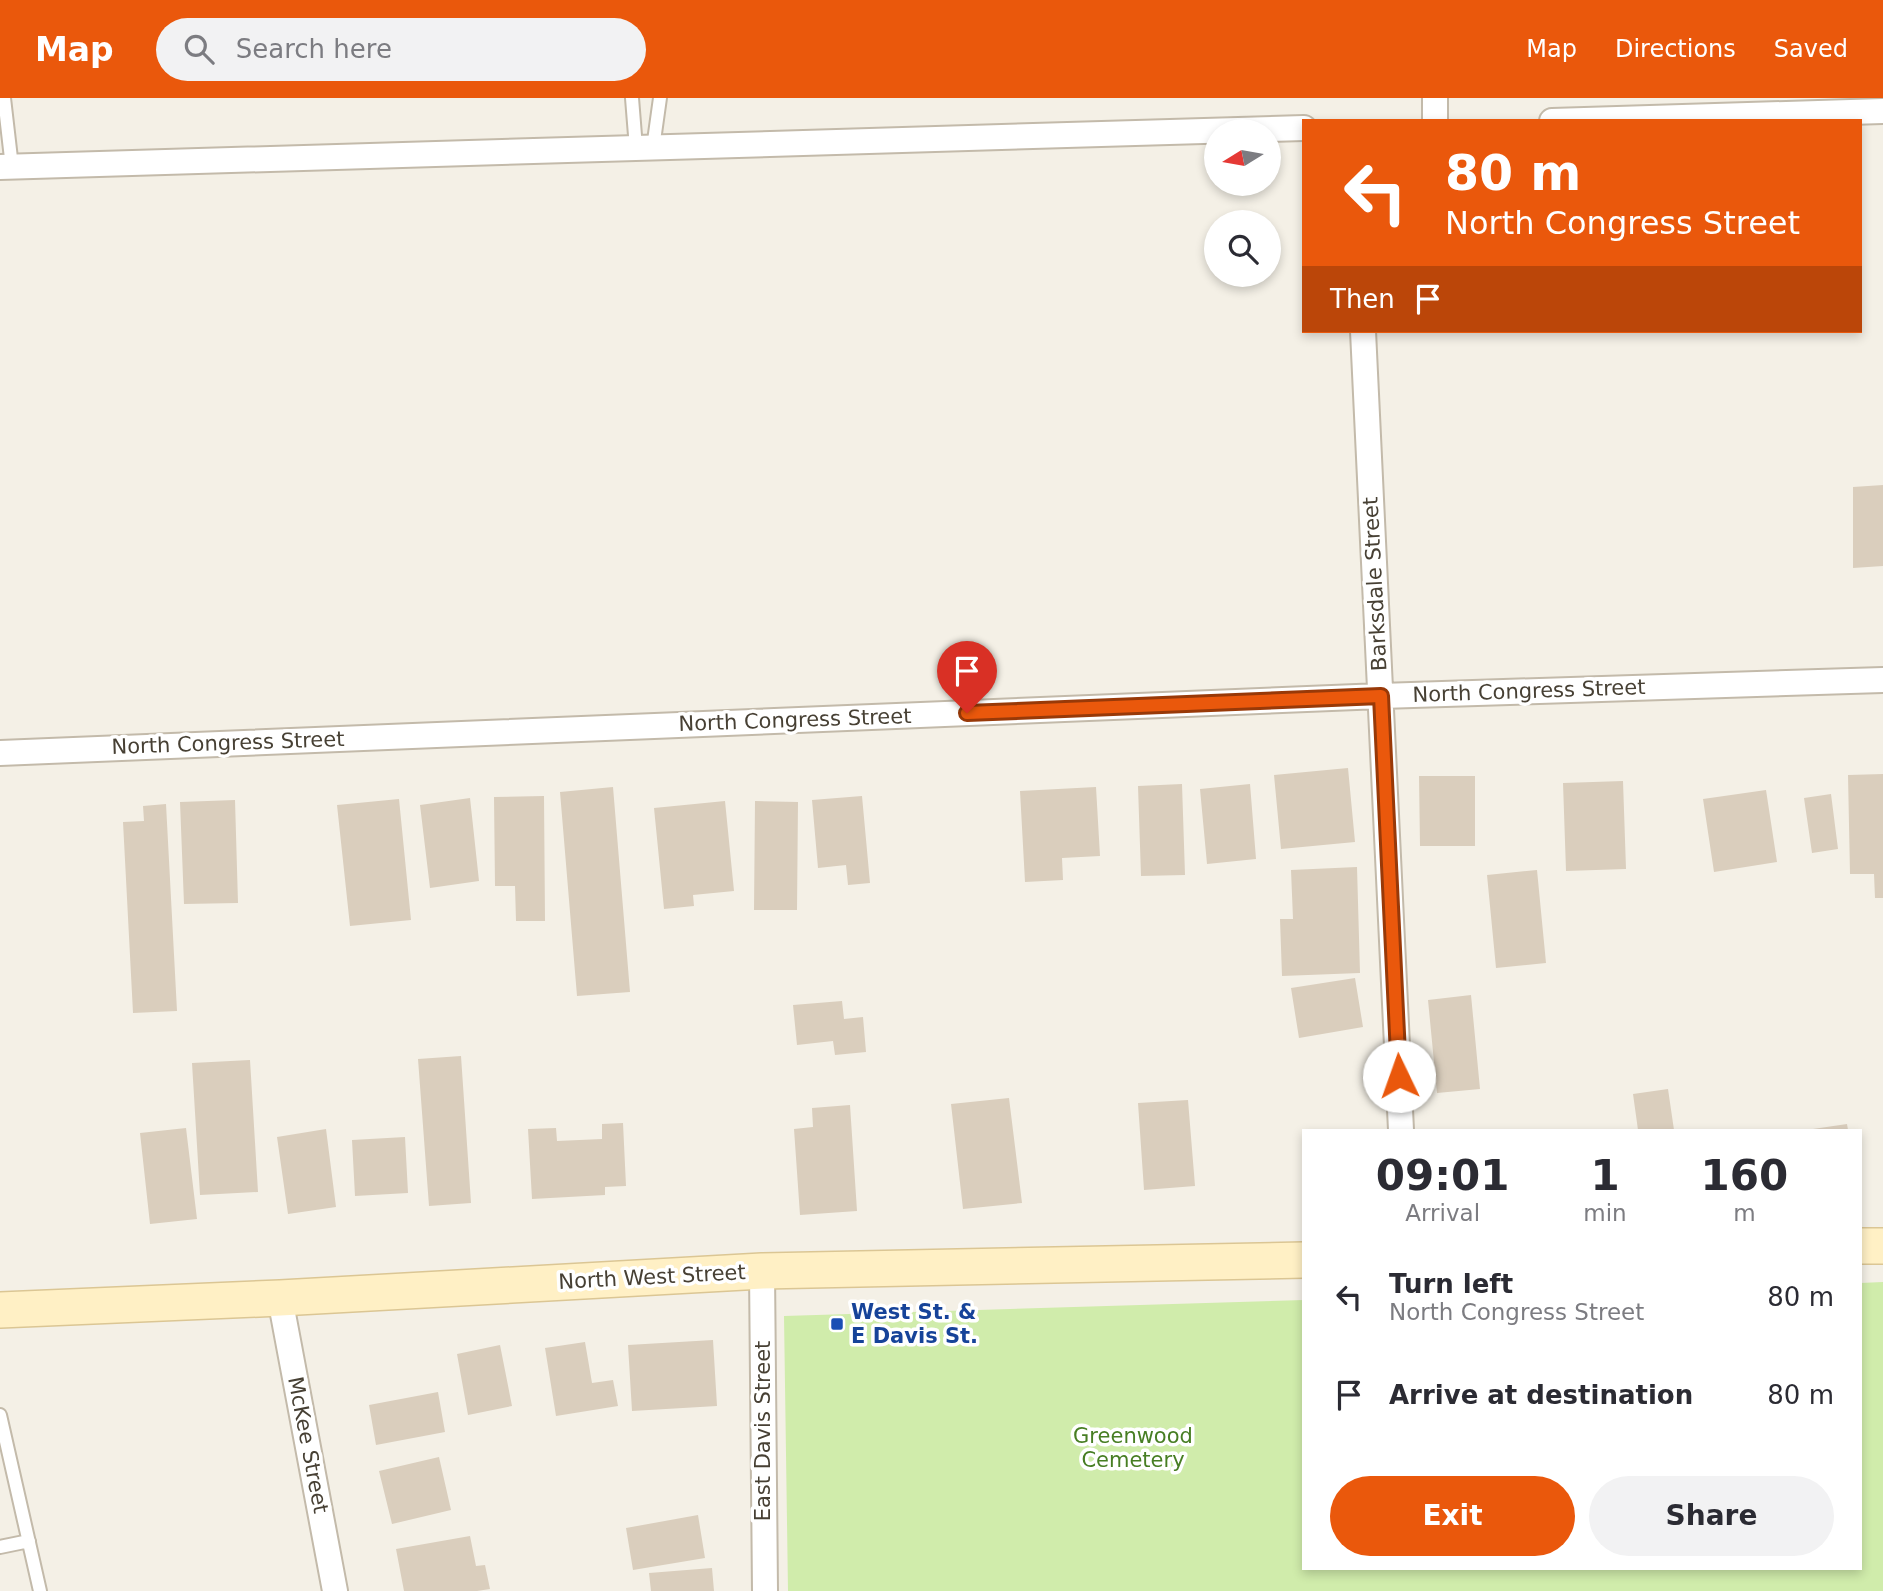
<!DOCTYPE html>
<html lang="en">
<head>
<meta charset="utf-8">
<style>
	body { margin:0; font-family:"DejaVu Sans",sans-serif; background:#f2f2f3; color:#2b2b33; height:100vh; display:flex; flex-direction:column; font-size:26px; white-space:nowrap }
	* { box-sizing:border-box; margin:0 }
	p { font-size:23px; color:#7c7c81 }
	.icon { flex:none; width:38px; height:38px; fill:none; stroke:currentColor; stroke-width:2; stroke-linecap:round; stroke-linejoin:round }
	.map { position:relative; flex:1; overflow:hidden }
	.side { position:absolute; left:1302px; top:1031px; width:560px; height:441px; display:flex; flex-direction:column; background:#fff; border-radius:0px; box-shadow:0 4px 10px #0003 }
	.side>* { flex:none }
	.top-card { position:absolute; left:1302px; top:21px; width:560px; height:214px; border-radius:0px; box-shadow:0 4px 10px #0003; background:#ea580c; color:#fff; overflow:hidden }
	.needle { width:46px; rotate:259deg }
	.buttons { position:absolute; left:1204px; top:21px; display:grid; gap:14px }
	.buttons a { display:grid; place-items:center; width:77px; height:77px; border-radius:50%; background:#fff; box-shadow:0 4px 10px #0003; font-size:35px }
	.pin { position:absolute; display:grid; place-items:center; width:60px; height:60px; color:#fff; margin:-72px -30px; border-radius:50% 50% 50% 0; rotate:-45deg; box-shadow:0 0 7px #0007 }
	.pin .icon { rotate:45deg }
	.me { position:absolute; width:77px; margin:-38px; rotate:357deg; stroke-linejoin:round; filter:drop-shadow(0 0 5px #0008) }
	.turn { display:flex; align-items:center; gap:24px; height:147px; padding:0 28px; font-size:32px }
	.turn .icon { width:91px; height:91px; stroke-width:2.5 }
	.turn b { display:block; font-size:49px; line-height:60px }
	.then { display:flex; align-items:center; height:66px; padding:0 28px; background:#0003; gap:14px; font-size:26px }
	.eta { display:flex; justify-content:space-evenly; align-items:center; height:119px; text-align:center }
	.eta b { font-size:42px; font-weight:600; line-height:49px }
	.button { display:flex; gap:14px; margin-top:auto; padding:14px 28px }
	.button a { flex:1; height:80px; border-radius:42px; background:#ea580c; color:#fff; font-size:28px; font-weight:600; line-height:80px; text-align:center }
	.button a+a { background:#f2f2f3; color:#2b2b33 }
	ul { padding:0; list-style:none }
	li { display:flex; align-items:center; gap:21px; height:98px; padding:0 28px }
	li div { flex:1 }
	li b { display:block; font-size:26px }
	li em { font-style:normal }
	header { display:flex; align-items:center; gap:42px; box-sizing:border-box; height:98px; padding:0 35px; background:#ea580c; color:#fff }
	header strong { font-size:33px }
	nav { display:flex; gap:38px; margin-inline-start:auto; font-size:24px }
	.search { width:490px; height:63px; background:#f2f2f3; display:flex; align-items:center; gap:18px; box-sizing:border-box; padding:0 24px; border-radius:38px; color:#7c7c81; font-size:26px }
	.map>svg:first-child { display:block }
</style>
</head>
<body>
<header>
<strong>Map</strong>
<div class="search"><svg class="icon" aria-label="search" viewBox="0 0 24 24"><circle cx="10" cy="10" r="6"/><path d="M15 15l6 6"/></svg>Search here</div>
<nav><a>Map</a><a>Directions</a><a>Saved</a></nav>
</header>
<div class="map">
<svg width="1883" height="1493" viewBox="0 0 1883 1493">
	<rect width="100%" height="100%" fill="#f4f0e6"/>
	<path fill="#d0ecab" d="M 1883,1184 L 1883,1493 L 788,1493 L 784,1218 L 1304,1202 L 1304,1470 L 1860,1470 L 1860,1185 Z"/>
	<path fill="#dacebd" d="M 1883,387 L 1883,468 L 1853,470 L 1853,389 Z
		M 1348,670 L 1355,744 L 1281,751 L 1274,677 Z
		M 1883,676 L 1883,800 L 1875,800 L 1874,776 L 1850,776 L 1848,677 Z
		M 1419,678 L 1475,678 L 1475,748 L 1420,748 Z
		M 1623,683 L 1626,771 L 1566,773 L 1563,685 Z
		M 1182,686 L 1185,777 L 1141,778 L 1138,688 Z
		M 1250,686 L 1256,761 L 1207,766 L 1200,691 Z
		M 613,689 L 630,894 L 577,898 L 560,694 Z
		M 1096,689 L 1100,758 L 1062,760 L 1063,782 L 1025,784 L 1020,693 Z
		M 1766,692 L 1777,764 L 1714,774 L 1703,701 Z
		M 1831,696 L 1838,751 L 1812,755 L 1804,700 Z
		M 544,698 L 545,823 L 516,823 L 515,788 L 495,788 L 494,699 Z
		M 862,698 L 870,785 L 848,787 L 846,767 L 818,770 L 812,702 Z
		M 470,700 L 479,783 L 430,790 L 420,707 Z
		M 399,701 L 411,822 L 350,828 L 337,707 Z
		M 235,702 L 238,805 L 184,806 L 180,704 Z
		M 725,703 L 734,793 L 693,797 L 694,808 L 664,811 L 654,710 Z
		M 755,703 L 798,704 L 797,812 L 754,812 Z
		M 166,706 L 177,913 L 133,915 L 123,724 L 144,723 L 143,708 Z
		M 1357,769 L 1360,875 L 1282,878 L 1280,821 L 1293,821 L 1291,772 Z
		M 1537,772 L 1546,865 L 1496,870 L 1487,777 Z
		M 1355,880 L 1363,929 L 1299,940 L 1291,890 Z
		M 1471,897 L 1480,991 L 1437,995 L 1428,902 Z
		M 842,903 L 844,921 L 863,919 L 866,954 L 835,957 L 833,943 L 797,947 L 793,907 Z
		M 461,958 L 471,1105 L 429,1108 L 418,961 Z
		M 250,962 L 258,1094 L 200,1097 L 192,965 Z
		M 1668,991 L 1674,1032 L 1638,1032 L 1633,996 Z
		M 1009,1000 L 1022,1105 L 963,1111 L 951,1006 Z
		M 1188,1002 L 1195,1088 L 1144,1092 L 1138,1005 Z
		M 850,1007 L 857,1113 L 800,1117 L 794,1031 L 813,1029 L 812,1010 Z
		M 623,1025 L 626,1088 L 605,1089 L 605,1097 L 532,1101 L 528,1031 L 556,1030 L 557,1043 L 602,1041 L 602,1026 Z
		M 1847,1026 L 1848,1032 L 1813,1032 L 1813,1031 Z
		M 186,1030 L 197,1121 L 150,1126 L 140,1035 Z
		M 326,1031 L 336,1109 L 288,1116 L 277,1039 Z
		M 405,1039 L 408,1095 L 355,1098 L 352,1042 Z
		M 713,1242 L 717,1308 L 632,1313 L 628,1247 Z
		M 585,1244 L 592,1285 L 613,1282 L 618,1308 L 556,1318 L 545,1250 Z
		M 500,1247 L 512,1308 L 468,1317 L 457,1256 Z
		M 438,1294 L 445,1334 L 376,1347 L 369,1307 Z
		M 439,1359 L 451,1412 L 392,1426 L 379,1373 Z
		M 698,1417 L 705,1460 L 633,1472 L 626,1430 Z
		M 470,1438 L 476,1468 L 485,1467 L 490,1491 L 477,1493 L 404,1493 L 396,1451 Z
		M 712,1470 L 714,1493 L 651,1493 L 649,1475 Z"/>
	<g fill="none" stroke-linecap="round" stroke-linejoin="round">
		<g stroke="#c3baaa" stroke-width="16">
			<path id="lane" d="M 4,0 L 12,69
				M 632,0 L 636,50
				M 653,50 L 660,0
				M 0,1317 L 40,1493
				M 0,1449 L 29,1443"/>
		</g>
		<g stroke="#c3baaa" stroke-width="28">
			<path id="street" d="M 1435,0 L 1435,23
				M 1552,23 L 1883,13
				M 0,69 L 1304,30
				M 1363,233 L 1401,1032
				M 0,655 L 1381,598 L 1883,582
				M 762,1173 L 765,1493
				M 280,1200 L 335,1493"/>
		</g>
		<g stroke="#dbc694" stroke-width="38">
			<path id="secondary" d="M 1860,1148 L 1883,1148
				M 0,1212 L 280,1200 L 762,1173 L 1304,1162"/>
		</g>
		<use href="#lane" stroke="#fff" stroke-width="12"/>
		<use href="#street" stroke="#fff" stroke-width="24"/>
		<use href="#secondary" stroke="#fff0c5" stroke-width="35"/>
	</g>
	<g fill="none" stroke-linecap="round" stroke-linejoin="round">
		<g stroke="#983908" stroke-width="18">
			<path id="route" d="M 967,615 L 1381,598 L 1399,978"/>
		</g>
		<use href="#route" stroke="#ea580c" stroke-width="12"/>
	</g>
	<rect fill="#1a4fb4" stroke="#fff" stroke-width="2.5" x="830" y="1219" width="14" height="14" rx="3.5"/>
	<g text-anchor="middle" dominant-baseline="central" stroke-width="7" stroke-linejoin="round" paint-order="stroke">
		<g font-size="21" fill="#474034" stroke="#fff">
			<text transform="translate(1375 486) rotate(-93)">Barksdale Street</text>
			<text transform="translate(1529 593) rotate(-2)">North Congress Street</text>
			<text transform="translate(795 622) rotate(-2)">North Congress Street</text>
			<text transform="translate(228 645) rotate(-2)">North Congress Street</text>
			<text transform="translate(652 1179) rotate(-3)">North West Street</text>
			<text transform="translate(763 1333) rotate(-90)">East Davis Street</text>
			<text transform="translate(308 1347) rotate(79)">McKee Street</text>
		</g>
		<g font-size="21" font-weight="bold" fill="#164399" stroke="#fff" text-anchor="start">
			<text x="851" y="1214">West St. &amp;<tspan x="851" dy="24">E Davis St.</tspan></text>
		</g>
		<g font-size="21" fill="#477e23" stroke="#fff">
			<text x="1133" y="1338">Greenwood<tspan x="1133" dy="24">Cemetery</tspan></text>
		</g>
	</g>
</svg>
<div class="buttons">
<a><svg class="needle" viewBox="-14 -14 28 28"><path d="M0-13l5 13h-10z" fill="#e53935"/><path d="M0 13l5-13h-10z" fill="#7c7c81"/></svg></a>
<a><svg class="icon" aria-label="search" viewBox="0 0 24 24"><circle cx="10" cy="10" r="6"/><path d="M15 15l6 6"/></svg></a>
</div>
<div class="pin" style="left:967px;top:615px;background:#d93025"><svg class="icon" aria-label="arrive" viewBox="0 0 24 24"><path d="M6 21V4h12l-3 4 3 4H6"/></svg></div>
<svg class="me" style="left:1399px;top:978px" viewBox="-20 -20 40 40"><circle r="19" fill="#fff"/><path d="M0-13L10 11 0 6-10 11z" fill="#ea580c"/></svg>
<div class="top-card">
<div class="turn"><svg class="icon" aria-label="left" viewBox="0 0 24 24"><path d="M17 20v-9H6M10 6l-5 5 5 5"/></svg><div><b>80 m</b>North Congress Street</div></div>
<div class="then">Then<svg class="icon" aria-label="arrive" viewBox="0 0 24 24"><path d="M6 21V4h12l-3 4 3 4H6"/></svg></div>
</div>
<section class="side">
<div class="eta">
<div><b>09:01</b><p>Arrival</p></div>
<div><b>1</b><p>min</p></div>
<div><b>160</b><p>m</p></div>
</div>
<ul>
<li><svg class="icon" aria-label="left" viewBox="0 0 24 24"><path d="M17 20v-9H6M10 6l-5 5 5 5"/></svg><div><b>Turn left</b><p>North Congress Street</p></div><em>80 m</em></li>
<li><svg class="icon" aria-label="arrive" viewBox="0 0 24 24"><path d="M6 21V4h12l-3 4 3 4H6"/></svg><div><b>Arrive at destination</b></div><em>80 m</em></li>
</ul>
<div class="button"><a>Exit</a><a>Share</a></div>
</section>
</div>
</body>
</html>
